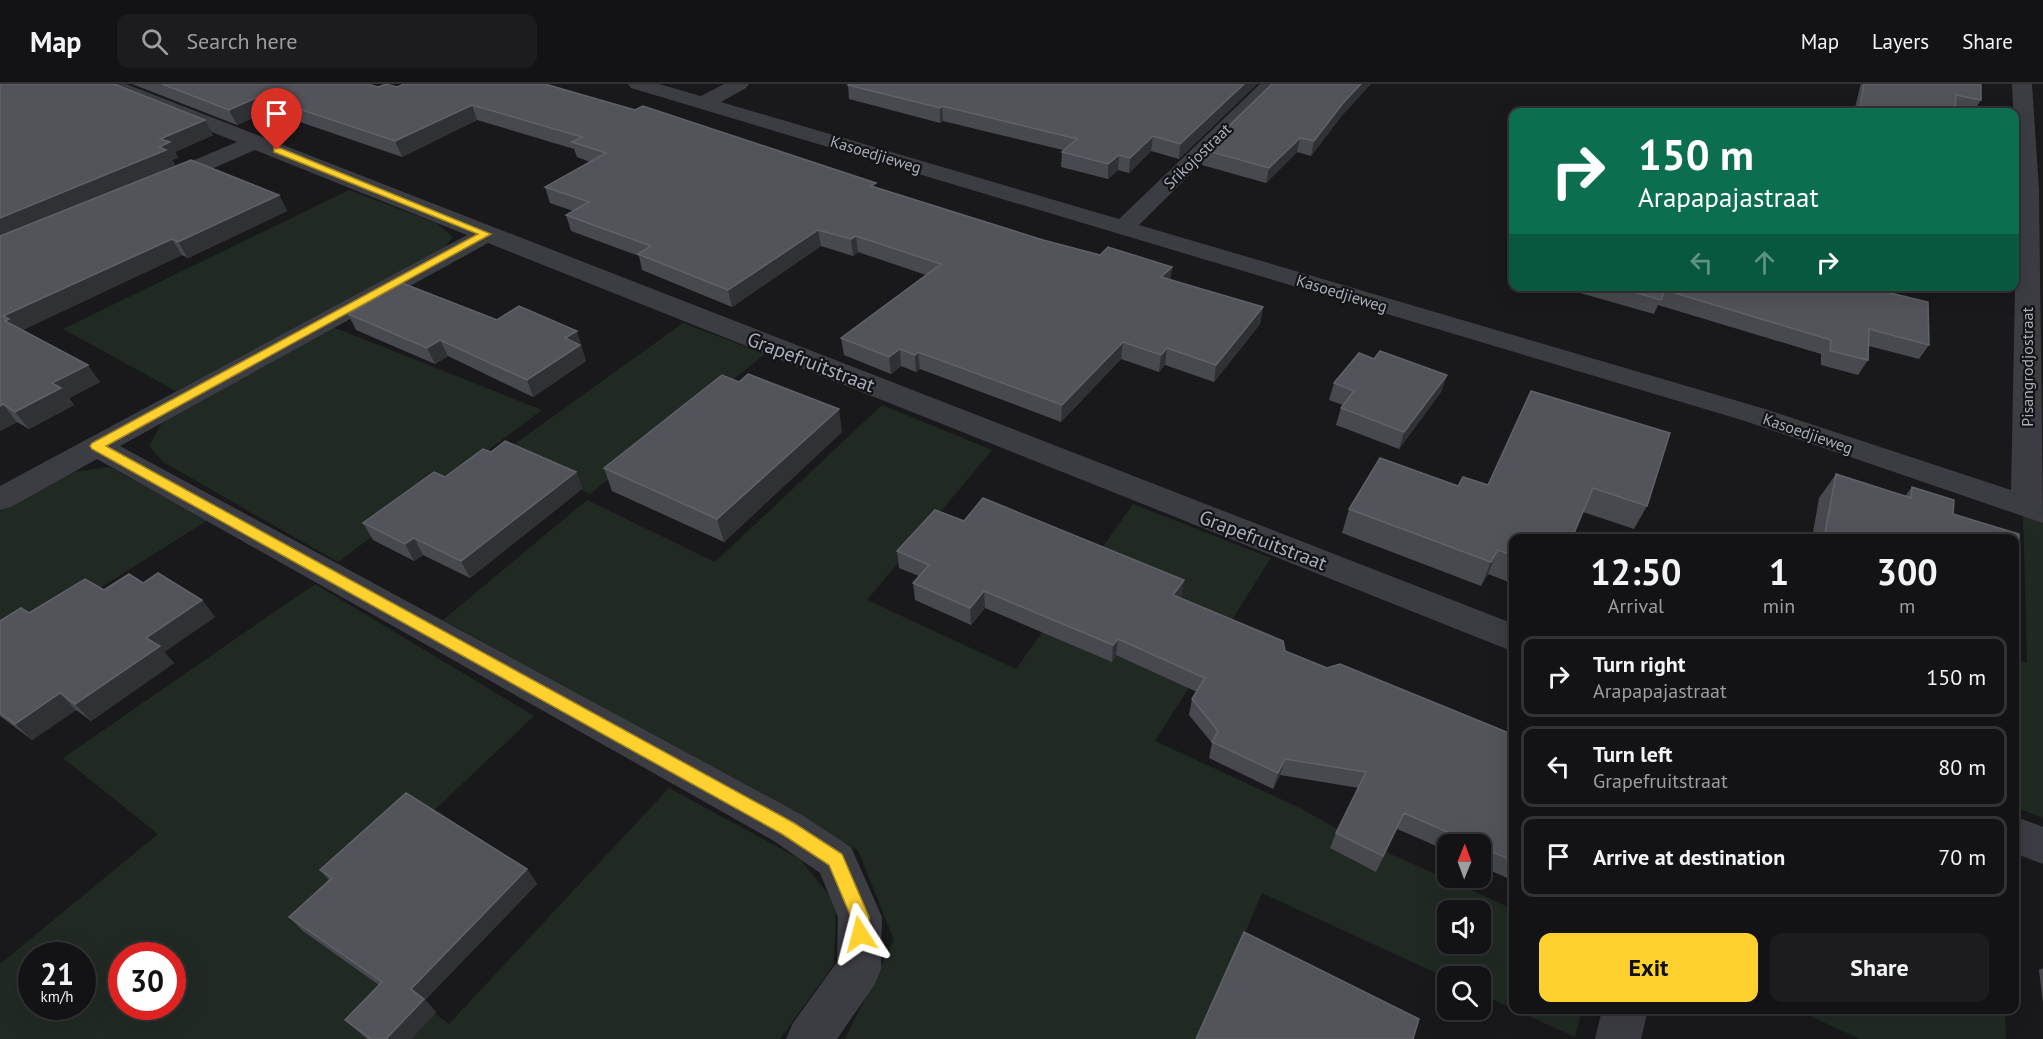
<!DOCTYPE html>
<html lang="en">
<head>
<meta charset="utf-8">
<style>
	body { margin:0; font-family:"PT Sans",sans-serif; background:#1c1c1e; color:#f1f3f6; height:100vh; display:flex; flex-direction:column; font-size:22px; white-space:nowrap }
	* { box-sizing:border-box; margin:0 }
	p { font-size:20px; color:#9d9ea0 }
	.icon { flex:none; width:33px; height:33px; fill:none; stroke:currentColor; stroke-width:2; stroke-linecap:round; stroke-linejoin:round }
	.map { position:relative; flex:1; overflow:hidden }
	.panel { position:absolute; left:1509px; top:450px; width:510px; height:480px; display:flex; flex-direction:column; background:#131315; border-radius:12px; box-shadow:0 6px 24px #0002,0 0 0 2px #323234 }
	.panel>* { flex:none }
	.banner { position:absolute; left:1509px; top:24px; width:510px; height:183px; border-radius:12px; box-shadow:0 6px 24px #0002,0 0 0 2px #323234; background:#0b6e4f; color:#fff; overflow:hidden }
	.needle { width:39px; rotate:1deg }
	.buttons { position:absolute; left:1437px; top:750px; display:grid; gap:12px }
	.buttons a { display:grid; place-items:center; width:54px; height:54px; border-radius:12px; background:#131315; box-shadow:0 6px 24px #0002,0 0 0 2px #323234; font-size:30px }
	.speed { position:absolute; left:18px; top:858px; display:flex; gap:12px; font-size:30px; font-weight:700; text-align:center }
	.speed>* { display:grid; place-content:center; width:78px; height:78px; border-radius:50%; background:#131315; box-shadow:0 6px 24px #0002,0 0 0 2px #323234; line-height:1 }
	.speed small { font-size:15px; font-weight:400 }
	.speed .limit { border:9px solid #d22; background:#fff; color:#111 }
	.pin { position:absolute; display:grid; place-items:center; width:51px; height:51px; color:#fff; margin:-62px -26px; border-radius:50% 50% 50% 0; rotate:-45deg; box-shadow:0 0 6px #0007 }
	.pin .icon { rotate:45deg }
	.me { position:absolute; width:66px; margin:-33px; rotate:351deg; stroke-linejoin:round; filter:drop-shadow(0 0 4px #0008) }
	.turn { display:flex; align-items:center; gap:21px; height:126px; padding:0 30px; font-size:27px }
	.turn .icon { width:78px; height:78px; stroke-width:2.5 }
	.turn b { display:block; font-size:42px; line-height:51px }
	.lanes { display:flex; align-items:center; height:57px; padding:0 30px; background:#0003; justify-content:center; gap:30px; direction:ltr }
	.lanes .off { opacity:.35 }
	.eta { display:flex; justify-content:space-evenly; align-items:center; height:102px; text-align:center }
	.eta b { font-size:36px; font-weight:800; line-height:42px }
	.primary-button { display:flex; gap:12px; margin-top:auto; padding:12px 30px }
	.primary-button a { flex:1; height:69px; border-radius:12px; background:#ffd12e; color:#111; font-size:24px; font-weight:800; line-height:69px; text-align:center }
	.primary-button a+a { background:#1c1c1e; color:#f1f3f6 }
	ul { padding:0; list-style:none }
	li { display:flex; align-items:center; gap:18px; height:81px; margin:0 12px 9px; padding:0 18px; border:3px solid #323234; border-radius:12px }
	li div { flex:1 }
	li b { display:block; font-size:22px }
	li em { font-style:normal }
	header { display:flex; align-items:center; gap:36px; box-sizing:border-box; height:84px; padding:0 30px; background:#131315; border-bottom:2px solid #323234 }
	header strong { font-size:28px }
	nav { display:flex; gap:33px; margin-inline-start:auto; font-size:21px }
	.search { width:420px; height:54px; background:#1c1c1e; display:flex; align-items:center; gap:15px; box-sizing:border-box; padding:0 21px; border-radius:12px; color:#9d9ea0; font-size:22px }
	.map>svg:first-child { display:block }
</style>
</head>
<body>
<header>
<strong>Map</strong>
<div class="search"><svg class="icon" aria-label="search" viewBox="0 0 24 24"><circle cx="10" cy="10" r="6"/><path d="M15 15l6 6"/></svg>Search here</div>
<nav><a>Map</a><a>Layers</a><a>Share</a></nav>
</header>
<div class="map">
<svg width="2043" height="955" viewBox="0 0 2043 955">
	<rect width="100%" height="100%" fill="#19191c"/>
	<path fill="#202a23" fill-rule="evenodd" d="M 349,106 L 436,139 L 453,153 L 442,166 L 176,307 L 63,245 Z
		M 683,239 L 765,270 L 590,410 L 502,369 Z
		M 333,243 L 542,326 L 338,478 L 163,378 L 149,362 L 164,335 Z
		M 882,321 L 992,366 L 867,516 L 1016,585 L 1133,420 L 1271,474 L 1155,657 L 1300,724 L 1346,750 L 1513,825 L 1513,925 L 1481,910 L 1480,892 L 1448,892 L 1447,894 L 1262,809 L 1200,955 L 845,955 L 894,856 L 858,766 L 443,536 L 587,416 L 715,478 ZM 1448,826 L 1480,826 L 1480,860 L 1448,860 Z
		M 109,383 L 208,436 L 0,567 L 0,427 L 67,389 Z
		M 2023,430 L 2043,436 L 2043,734 L 2015,723 L 2014,576 L 2027,579 Z
		M 315,500 L 534,632 L 314,840 L 449,940 L 669,704 L 800,775 L 836,820 L 834,880 L 780,955 L 0,955 L 0,880 L 158,750 L 63,674 ZM 32,872 L 82,872 L 82,922 L 32,922 ZM 122,872 L 172,872 L 172,922 L 122,922 Z
		M 1515,926 L 1582,926 L 1575,953 Z
		M 1797,926 L 2005,926 L 2006,955 L 1860,955 Z"/>
	<g fill="none" stroke-linecap="round" stroke-linejoin="round">
		<path fill="#3c3c43" fill-rule="evenodd" d="M 98,0 L 126,0 L 1514,540 L 1514,568 L 488,159 L 120,362 L 802,731 L 851,763 L 882,833 L 881,885 L 875,900 L 837,955 L 786,955 L 793,939 L 837,878 L 838,833 L 820,789 L 774,757 L 97,375 L 11,423 L 0,426 L 0,402 L 467,151 L 255,66 L 170,103 L 162,105 L 154,103 L 151,98 L 154,93 L 237,58 L 101,4 Z
			M 628,0 L 659,0 L 701,12 L 724,0 L 749,0 L 746,4 L 721,18 L 1119,135 L 1260,0 L 1281,0 L 1139,141 L 1765,325 L 2011,406 L 2017,106 L 2012,0 L 2032,0 L 2039,106 L 2043,439 L 1745,337 L 631,4 Z
			M 2014,732 L 2043,743 L 2043,780 L 2014,769 Z
			M 1602,926 L 1648,926 L 1641,955 L 1595,955 Z"/>
	</g>
	<path fill="#47494e" d="M 0,0 L 213,51 L 175,68 L 178,74 L 172,76 L 175,81 L 124,103 L 279,111 L 287,127 L 188,174 L 182,171 L 22,246 L 100,298 L 69,314 L 74,321 L 29,345 L 17,338 L 0,347 Z
		M 132,0 L 368,0 L 378,3 L 397,3 L 876,104 L 1043,156 L 1100,171 L 1172,183 L 1170,196 L 1263,223 L 1260,240 L 1214,298 L 1165,281 L 1159,288 L 1121,275 L 1061,338 L 920,285 L 916,288 L 901,282 L 891,290 L 844,271 L 841,254 L 926,191 L 858,168 L 853,172 L 821,162 L 732,223 L 642,186 L 639,172 L 571,147 L 566,131 L 573,127 L 550,119 L 545,103 L 590,78 L 577,73 L 574,65 L 477,36 L 402,73 L 268,27 L 237,41 Z
		M 1257,0 L 1179,75 L 1151,67 L 1129,89 L 1118,86 L 1108,95 L 1061,83 L 1062,68 L 1063,66 L 943,37 L 940,39 L 849,15 L 848,1 Z
		M 1861,0 L 1981,0 L 1981,16 L 1973,28 L 1955,25 L 1955,28 L 1854,28 L 1860,3 Z
		M 1340,34 L 1311,72 L 1297,68 L 1266,99 L 1202,81 L 1204,66 Z
		M 1567,202 L 1883,202 L 1882,207 L 1929,261 L 1919,275 L 1869,262 L 1868,276 L 1858,291 L 1821,281 L 1821,270 L 1658,221 L 1654,230 L 1566,205 Z
		M 348,230 L 497,236 L 582,263 L 581,264 L 586,277 L 533,313 L 448,272 L 435,280 L 356,246 Z
		M 1374,275 L 1447,291 L 1441,308 L 1399,365 L 1336,341 L 1341,324 L 1343,321 L 1329,316 L 1334,299 Z
		M 1531,307 L 1647,422 L 1634,445 L 1583,428 L 1514,454 L 1514,500 L 1488,490 L 1481,502 L 1342,449 L 1349,425 L 1458,402 L 1488,401 Z
		M 842,348 L 724,458 L 612,407 L 604,384 Z
		M 491,368 L 576,388 L 582,405 L 470,494 L 423,471 L 414,477 L 373,456 L 363,439 Z
		M 1836,390 L 1905,412 L 1912,403 L 1954,416 L 1953,430 L 2019,450 L 2019,540 L 2014,545 L 2014,454 L 1812,454 L 1819,414 Z
		M 964,437 L 1184,496 L 1181,512 L 1180,514 L 1285,567 L 1327,584 L 1514,651 L 1514,797 L 1480,782 L 1480,760 L 1448,760 L 1448,767 L 1397,745 L 1376,788 L 1330,764 L 1336,749 L 1359,704 L 1280,691 L 1273,705 L 1209,674 L 1212,659 L 1189,631 L 1192,615 L 1197,608 L 1116,571 L 1112,578 L 985,524 L 971,541 L 915,516 L 913,499 L 919,492 L 899,484 L 897,467 Z
		M 143,499 L 202,516 L 215,533 L 164,568 L 174,579 L 91,637 L 76,626 L 32,656 L 0,632 L 0,537 L 104,506 Z
		M 527,785 L 537,800 L 425,916 L 436,928 L 411,955 L 367,955 L 345,936 L 379,901 L 303,847 L 289,833 L 329,796 L 320,786 Z
		M 2043,884 L 2043,920 L 2039,886 Z"/>
	<path fill="#303135" d="M 1244,0 L 1257,0 L 1179,75 L 1180,60 Z
		M 1361,0 L 1371,0 L 1340,34 L 1311,72 L 1314,57 L 1343,19 Z
		M 260,12 L 268,27 L 237,41 L 229,26 Z
		M 472,21 L 477,36 L 402,73 L 395,57 Z
		M 942,22 L 943,37 L 940,39 L 940,24 Z
		M 205,36 L 213,51 L 175,68 L 178,74 L 172,76 L 175,81 L 0,155 L 0,134 L 159,63 L 160,55 Z
		M 1153,52 L 1151,67 L 1129,89 L 1130,74 Z
		M 1300,54 L 1297,68 L 1266,99 L 1269,84 Z
		M 1119,71 L 1118,86 L 1108,95 L 1108,80 Z
		M 279,111 L 287,127 L 188,174 L 178,158 Z
		M 818,146 L 821,162 L 732,223 L 728,206 Z
		M 856,152 L 858,168 L 853,172 L 851,155 Z
		M 172,155 L 182,171 L 19,248 L 5,237 L 3,232 Z
		M 1172,183 L 1170,199 L 1161,193 Z
		M 1263,223 L 1260,240 L 1214,298 L 1216,281 Z
		M 577,247 L 586,277 L 533,313 L 527,296 L 565,254 Z
		M 440,256 L 448,272 L 435,280 L 427,264 Z
		M 1123,258 L 1121,275 L 1061,338 L 1062,321 Z
		M 1167,264 L 1165,281 L 1159,288 L 1161,271 Z
		M 900,265 L 901,282 L 891,290 L 889,273 Z
		M 918,268 L 920,285 L 916,288 L 915,271 Z
		M 88,281 L 100,298 L 69,314 L 74,321 L 29,345 L 15,328 L 52,299 Z
		M 1447,291 L 1441,308 L 1399,365 L 1404,348 Z
		M 3,320 L 17,338 L 0,347 L 0,322 Z
		M 839,325 L 842,348 L 724,458 L 717,435 Z
		M 576,388 L 582,405 L 470,494 L 461,477 Z
		M 414,454 L 423,471 L 414,477 L 405,460 Z
		M 1498,466 L 1488,490 L 1481,502 L 1491,478 Z
		M 1184,496 L 1181,512 L 1170,527 L 1173,511 Z
		M 984,507 L 985,524 L 971,541 L 970,524 Z
		M 202,516 L 215,533 L 164,568 L 174,579 L 91,637 L 75,620 L 146,554 Z
		M 1118,555 L 1116,571 L 1112,578 L 1113,561 Z
		M 60,609 L 76,626 L 32,656 L 15,640 Z
		M 1285,675 L 1280,691 L 1273,705 L 1278,689 Z
		M 527,785 L 537,800 L 425,916 L 436,928 L 411,955 L 386,955 L 411,905 Z"/>
	<path fill="#52545a" stroke="#606269" stroke-width="1.5" d="M 0,0 L 114,0 L 205,36 L 160,55 L 170,58 L 159,63 L 166,66 L 0,134 Z
		M 162,0 L 368,0 L 378,3 L 386,0 L 397,3 L 404,0 L 545,0 L 635,26 L 643,22 L 876,99 L 871,102 L 1043,156 L 1100,171 L 1108,163 L 1172,183 L 1161,193 L 1263,223 L 1216,281 L 1167,264 L 1161,271 L 1123,258 L 1062,321 L 918,268 L 915,271 L 900,265 L 889,273 L 841,254 L 941,180 L 856,152 L 851,155 L 818,146 L 728,206 L 638,170 L 651,162 L 566,131 L 589,118 L 545,103 L 606,69 L 572,58 L 582,53 L 472,21 L 395,57 L 260,12 L 229,26 Z
		M 850,0 L 1244,0 L 1180,60 L 1153,52 L 1130,74 L 1119,71 L 1108,80 L 1062,68 L 1077,55 L 942,22 L 940,24 L 848,1 Z
		M 1272,0 L 1361,0 L 1343,19 L 1314,57 L 1300,54 L 1269,84 L 1204,66 Z
		M 1864,0 L 1981,0 L 1981,16 L 1956,11 L 1955,28 L 1859,28 Z
		M 191,76 L 279,111 L 178,158 L 172,155 L 3,232 L 9,235 L 5,237 L 88,281 L 52,299 L 61,304 L 15,328 L 3,320 L 0,322 L 0,152 Z
		M 402,199 L 497,236 L 519,222 L 577,247 L 565,254 L 580,261 L 527,296 L 440,256 L 427,264 L 348,230 Z
		M 1614,202 L 1883,202 L 1882,207 L 1928,218 L 1929,261 L 1869,245 L 1868,276 L 1830,267 L 1831,256 L 1665,206 L 1661,216 Z
		M 1380,267 L 1447,291 L 1404,348 L 1341,324 L 1354,307 L 1334,299 L 1359,269 L 1374,275 Z
		M 748,290 L 839,325 L 717,435 L 604,384 L 722,291 L 739,298 Z
		M 1531,307 L 1670,349 L 1647,422 L 1593,404 L 1572,454 L 1514,454 L 1514,472 L 1498,466 L 1491,478 L 1349,425 L 1380,374 L 1458,402 L 1463,393 L 1488,401 Z
		M 505,357 L 576,388 L 461,477 L 414,454 L 405,460 L 363,439 L 434,388 L 445,393 L 483,365 L 491,368 Z
		M 1836,390 L 1911,414 L 1912,403 L 1954,416 L 1953,430 L 2019,450 L 2019,540 L 2014,539 L 2014,454 L 1824,454 Z
		M 983,414 L 1184,496 L 1173,511 L 1283,557 L 1285,567 L 1327,584 L 1340,580 L 1514,651 L 1514,777 L 1480,763 L 1480,760 L 1475,760 L 1404,729 L 1383,772 L 1336,749 L 1366,688 L 1285,675 L 1278,689 L 1212,658 L 1218,647 L 1192,615 L 1205,594 L 1118,555 L 1113,561 L 984,507 L 970,524 L 913,499 L 929,481 L 897,467 L 935,426 L 964,437 Z
		M 158,489 L 202,516 L 146,554 L 160,562 L 75,620 L 60,609 L 15,640 L 0,629 L 0,537 L 21,524 L 29,529 L 85,495 L 104,506 L 129,490 L 143,499 Z
		M 406,709 L 527,785 L 411,905 L 424,915 L 386,955 L 371,955 L 345,936 L 382,898 L 289,833 L 332,794 L 320,786 Z
		M 1244,848 L 1419,935 L 1413,955 L 1196,955 Z"/>
	<path fill="#ffd12e" stroke="#a6881e" stroke-width="1.5" d="M 274,64 L 280,64 L 491,150 L 106,362 L 794,739 L 842,770 L 869,833 L 869,850 L 866,856 L 860,859 L 853,856 L 850,850 L 851,833 L 829,781 L 782,750 L 92,365 L 90,362 L 92,359 L 478,150 L 274,68 Z"/>
	<g text-anchor="middle" dominant-baseline="central" stroke-width="4.5" stroke-linejoin="round" paint-order="stroke">
		<g font-size="16" fill="#aaaebc" stroke="#141417">
			<text transform="translate(876 70) rotate(17)">Kasoedjieweg</text>
			<text transform="translate(1197 72) rotate(-44)">Srikojostraat</text>
			<text transform="translate(1342 209) rotate(17)">Kasoedjieweg</text>
			<text transform="translate(2027 283) rotate(-90)">Pisangrodjostraat</text>
			<text transform="translate(1808 349) rotate(19)">Kasoedjieweg</text>
		</g>
		<g font-size="20" fill="#aaaebc" stroke="#141417">
			<text transform="translate(811 278) rotate(21)">Grapefruitstraat</text>
			<text transform="translate(1263 456) rotate(21)">Grapefruitstraat</text>
		</g>
	</g>
</svg>
<div class="buttons">
<a><svg class="needle" viewBox="-14 -14 28 28"><path d="M0-13l5 13h-10z" fill="#e53935"/><path d="M0 13l5-13h-10z" fill="#9d9ea0"/></svg></a>
<a><svg class="icon" aria-label="sound" viewBox="0 0 24 24"><path d="M4 9h4l5-4v14l-5-4H4zM17 9q2 3 0 6"/></svg></a>
<a><svg class="icon" aria-label="search" viewBox="0 0 24 24"><circle cx="10" cy="10" r="6"/><path d="M15 15l6 6"/></svg></a>
</div>
<div class="speed"><div>21<small>km/h</small></div><div class="limit">30</div></div>
<div class="pin" style="left:277px;top:66px;background:#d93025"><svg class="icon" aria-label="arrive" viewBox="0 0 24 24"><path d="M6 21V4h12l-3 4 3 4H6"/></svg></div>
<svg class="me" style="left:860px;top:850px" viewBox="-20 -20 40 40"><path d="M0-17L14 15 0 8-14 15z" fill="#ffd12e" stroke="#fff" stroke-width="4"/></svg>
<div class="banner">
<div class="turn"><svg class="icon" aria-label="right" viewBox="0 0 24 24"><path d="M7 20v-9h11M14 6l5 5-5 5"/></svg><div><b>150 m</b>Arapapajastraat</div></div>
<div class="lanes"><svg class="icon off" aria-label="left" viewBox="0 0 24 24"><path d="M17 20v-9H6M10 6l-5 5 5 5"/></svg><svg class="icon off" aria-label="ahead" viewBox="0 0 24 24"><path d="M12 20V5M6 11l6-6 6 6"/></svg><svg class="icon" aria-label="right" viewBox="0 0 24 24"><path d="M7 20v-9h11M14 6l5 5-5 5"/></svg></div>
</div>
<section class="panel">
<div class="eta">
<div><b>12:50</b><p>Arrival</p></div>
<div><b>1</b><p>min</p></div>
<div><b>300</b><p>m</p></div>
</div>
<ul>
<li><svg class="icon" aria-label="right" viewBox="0 0 24 24"><path d="M7 20v-9h11M14 6l5 5-5 5"/></svg><div><b>Turn right</b><p>Arapapajastraat</p></div><em>150 m</em></li>
<li><svg class="icon" aria-label="left" viewBox="0 0 24 24"><path d="M17 20v-9H6M10 6l-5 5 5 5"/></svg><div><b>Turn left</b><p>Grapefruitstraat</p></div><em>80 m</em></li>
<li><svg class="icon" aria-label="arrive" viewBox="0 0 24 24"><path d="M6 21V4h12l-3 4 3 4H6"/></svg><div><b>Arrive at destination</b></div><em>70 m</em></li>
</ul>
<div class="primary-button"><a>Exit</a><a>Share</a></div>
</section>
</div>
</body>
</html>
